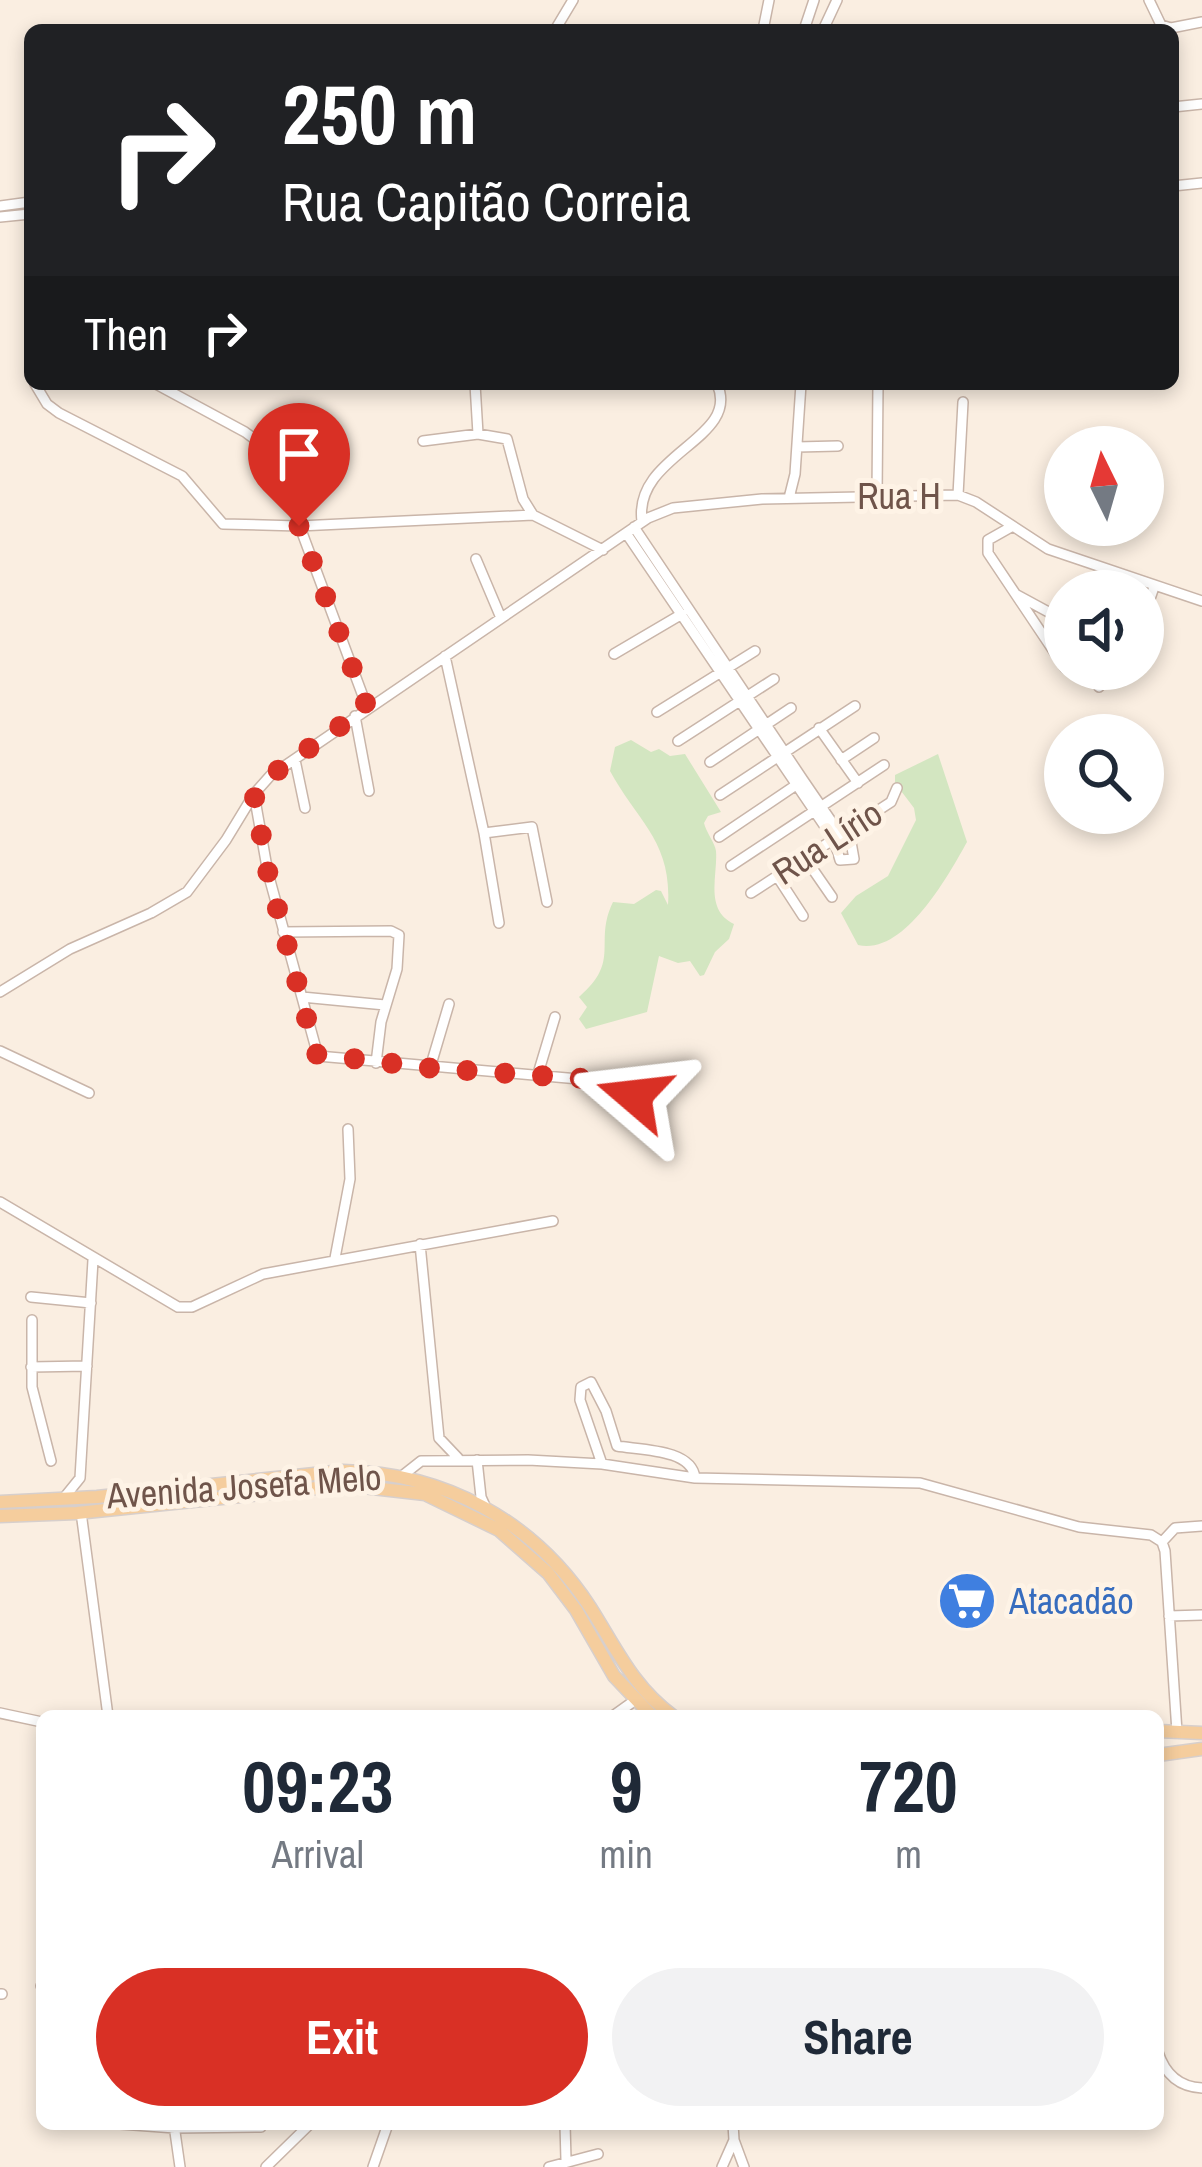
<!DOCTYPE html>
<html lang="en">
<head>
<meta charset="utf-8">
<style>
	body { margin:0; font-family:"Archivo Narrow",sans-serif; background:#f2f2f3; color:#1f2937; height:100vh; display:flex; flex-direction:column; font-size:45px; white-space:nowrap }
	* { box-sizing:border-box; margin:0 }
	p { font-size:39px; color:#747a83 }
	.icon { flex:none; width:66px; height:66px; fill:none; stroke:currentColor; stroke-width:2; stroke-linecap:round; stroke-linejoin:round }
	.map { position:relative; flex:1; overflow:hidden }
	.details { position:absolute; left:36px; top:1710px; width:1128px; height:420px; display:flex; flex-direction:column; background:#fff; border-radius:18px; box-shadow:0 6px 18px #0003 }
	.details>* { flex:none }
	.hud { position:absolute; left:24px; top:24px; width:1155px; height:366px; border-radius:18px; box-shadow:0 6px 18px #0003; background:#202124; color:#fff; overflow:hidden }
	.needle { width:78px; rotate:355deg }
	.controls { position:absolute; left:1044px; top:426px; display:grid; gap:24px }
	.controls a { display:grid; place-items:center; width:120px; height:120px; border-radius:50%; background:#fff; box-shadow:0 6px 18px #0003; font-size:60px }
	.pin { position:absolute; display:grid; place-items:center; width:102px; height:102px; color:#fff; margin:-123px -51px; border-radius:50% 50% 50% 0; rotate:-45deg; box-shadow:0 0 12px #0007 }
	.pin .icon { rotate:45deg }
	.me { position:absolute; width:132px; margin:-66px; rotate:287deg; stroke-linejoin:round; filter:drop-shadow(0 0 9px #0008) }
	.turn { display:flex; align-items:center; gap:42px; height:252px; padding:0 60px; font-size:54px }
	.turn .icon { width:156px; height:156px; stroke-width:2.5 }
	.turn b { display:block; font-size:84px; line-height:102px }
	.then { display:flex; align-items:center; height:114px; padding:0 60px; background:#0003; gap:24px; font-size:45px }
	.eta { display:flex; justify-content:space-evenly; align-items:center; height:204px; text-align:center }
	.eta b { font-size:72px; font-weight:700; line-height:84px }
	.primary-button { display:flex; gap:24px; margin-top:auto; padding:24px 60px }
	.primary-button a { flex:1; height:138px; border-radius:72px; background:#d93025; color:#fff; font-size:48px; font-weight:700; line-height:138px; text-align:center }
	.primary-button a+a { background:#f2f2f3; color:#1f2937 }
	.map>svg:first-child { display:block }
</style>
</head>
<body>
<div class="map">
<svg width="1202" height="2167" viewBox="0 0 1202 2167">
	<rect width="100%" height="100%" fill="#faeee1"/>
	<path fill="#d3e6c1" d="M 631,740 L 651,752 L 659,749 L 670,756 L 685,754 L 721,812 L 708,816 L 704,823 C 706,832 715,843 716,851 C 718,875 704,910 734,924 L 729,939 L 715,952 L 704,975 L 700,976 L 690,961 L 678,963 L 659,956 L 647,1012 L 586,1029 L 579,1019 L 587,1007 L 579,997 C 622,960 593,943 613,902 L 634,904 L 656,890 L 661,891 L 668,905 C 672,841 637,821 610,771 L 615,747 Z
		M 938,754 L 967,842 C 948,876 904,956 858,945 L 841,913 L 856,896 L 888,876 L 916,820 L 914,808 L 895,783 L 895,775 Z"/>
	<g fill="none" stroke-linecap="round" stroke-linejoin="round">
		<g stroke="#c9b5a9" stroke-width="12">
			<path id="minor" d="M 1149,0 L 1161,25 L 1171,28 L 1202,22
				M 555,30 L 573,0
				M 763,30 L 769,0
				M 804,30 L 814,0
				M 823,30 L 837,0
				M 1173,107 L 1202,104
				M 1173,186 L 1202,183
				M 0,206 L 30,202
				M 0,217 L 30,214
				M 35,384 L 47,404 L 59,413 L 182,476 L 223,524 L 299,526 L 533,515 L 603,550
				M 156,384 L 245,432 L 272,452 L 367,707
				M 475,384 L 478,434
				M 423,441 L 478,434 L 507,439 L 523,499 L 533,515
				M 797,447 L 838,446
				M 877,495 L 878,384
				M 958,495 L 963,402
				M 789,498 L 795,474 L 801,384
				M 642,521 C 633,454 742,439 717,384
				M 1011,527 L 988,540 L 988,553 L 1065,668
				M 626,533 L 834,840 L 840,860 L 854,859 L 851,842 L 840,834 L 803,780 L 634,527
				M 476,559 L 501,618
				M 1017,595 L 1065,621
				M 1143,619 L 1154,587
				M 614,654 L 682,614
				M 445,656 L 484,833 L 499,923
				M 1099,687 L 1115,669
				M 657,712 L 755,651
				M 355,716 L 369,791
				M 819,728 L 858,783
				M 678,741 L 774,679
				M 295,760 L 305,808
				M 841,760 L 874,738
				M 710,762 L 791,708
				M 254,794 L 268,873 L 318,1056 L 590,1080 L 634,1096
				M 720,795 L 855,706
				M 484,833 L 532,827 L 547,902
				M 719,837 L 799,783
				M 805,858 L 832,897
				M 731,866 L 884,765
				M 777,876 L 803,916
				M 751,893 L 891,802 L 897,788
				M 283,932 L 391,931 L 399,935 L 397,969 L 381,1022 L 376,1063
				M 0,992 L 70,949 L 151,913 L 187,892 L 226,840 L 254,794 L 270,776 L 648,518 L 673,508 L 762,499 L 958,495 L 976,502 L 1048,549 L 1202,601
				M 302,997 L 385,1005
				M 0,1051 L 89,1093
				M 430,1068 L 449,1004
				M 537,1077 L 555,1017
				M 0,1202 L 178,1307 L 192,1307 L 263,1274 L 553,1221
				M 420,1244 L 439,1438 L 458,1458
				M 335,1258 L 350,1179 L 348,1129
				M 31,1297 L 91,1303
				M 32,1320 L 32,1387 L 51,1461
				M 31,1367 L 87,1366
				M 477,1460 L 481,1497 L 486,1508
				M 602,1464 L 580,1400 L 581,1387 L 591,1382 L 606,1411 L 617,1446 C 641,1450 692,1449 695,1478
				M 402,1476 L 421,1461 L 528,1460 L 602,1464 L 695,1478 L 920,1483 L 1079,1527 L 1151,1535 L 1162,1542 L 1165,1551 L 1177,1732
				M 63,1499 L 80,1478 L 93,1260
				M 81,1512 L 108,1716
				M 1162,1542 L 1175,1528 L 1202,1526
				M 1169,1616 L 1202,1615
				M 0,1713 L 42,1722
				M 613,1716 L 634,1701
				M 41,1986 L 42,1986
				M 0,1994 L 2,1994
				M 1158,2052 C 1165,2074 1179,2087 1202,2088
				M 120,2124 L 175,2128 L 261,2127
				M 565,2124 L 566,2160
				M 733,2124 L 734,2140 L 744,2167
				M 174,2125 L 180,2167
				M 266,2167 L 310,2124
				M 373,2167 L 388,2124
				M 549,2167 L 598,2154
				M 722,2167 L 734,2140"/>
		</g>
		<g stroke="#d7cfcc" stroke-width="15">
			<path id="major" d="M 0,1502 L 97,1497 L 343,1471 C 445,1473 534,1521 590,1607 C 616,1648 633,1687 673,1716
				M 0,1516 L 77,1513 L 346,1485 L 425,1494 L 499,1530 L 548,1573 L 576,1610 L 614,1676 L 652,1716
				M 1158,1731 L 1202,1733
				M 1158,1755 L 1202,1749"/>
		</g>
		<use href="#minor" stroke="#fff" stroke-width="9"/>
		<use href="#major" stroke="#f5cd9d" stroke-width="12"/>
	</g>
	<g fill="none" stroke-linecap="round" stroke-linejoin="round">
		<path stroke="#d93025" stroke-width="21" stroke-dasharray="0 37.8" d="M 299,526 L 367,707 L 270,776 L 254,794 L 268,873 L 316,1054 L 430,1068 L 590,1079 L 634,1096"/>
	</g>
	<defs>
		<g id="supermarket-disc" transform="scale(3)"><circle r="9.5" fill="#3f7fe0" stroke="#fef3e6"/><path d="M-6-5.5h2.5l.6 2H6L4.5 2H-2.5L-4.4-4H-6ZM-1.5 3.2a1.3 1.3 0 1 0 .1 0ZM3 3.2a1.3 1.3 0 1 0 .1 0Z" fill="#fff"/></g>
	</defs>
	<g fill-rule="evenodd">
		<use href="#supermarket-disc" x="967" y="1601"/>
	</g>
	<g text-anchor="middle" dominant-baseline="central" stroke-width="10" stroke-linejoin="round" paint-order="stroke">
		<g font-size="36" fill="#6f544a" stroke="#fef3e6">
			<text x="899" y="496">Rua H</text>
			<text transform="translate(827 842) rotate(-33)">Rua Lírio</text>
			<text transform="translate(244 1486) rotate(-4)">Avenida Josefa Melo</text>
		</g>
		<g font-size="36" fill="#366cbe" stroke="#fef3e6" text-anchor="start">
			<text x="1009" y="1601">Atacadão</text>
		</g>
	</g>
</svg>
<div class="controls">
<a><svg class="needle" viewBox="-14 -14 28 28"><path d="M0-13l5 13h-10z" fill="#e53935"/><path d="M0 13l5-13h-10z" fill="#747a83"/></svg></a>
<a><svg class="icon" aria-label="sound" viewBox="0 0 24 24"><path d="M4 9h4l5-4v14l-5-4H4zM17 9q2 3 0 6"/></svg></a>
<a><svg class="icon" aria-label="search" viewBox="0 0 24 24"><circle cx="10" cy="10" r="6"/><path d="M15 15l6 6"/></svg></a>
</div>
<div class="pin" style="left:299px;top:526px;background:#d93025"><svg class="icon" aria-label="arrive" viewBox="0 0 24 24"><path d="M6 21V4h12l-3 4 3 4H6"/></svg></div>
<svg class="me" style="left:634px;top:1096px" viewBox="-20 -20 40 40"><path d="M0-17L14 15 0 8-14 15z" fill="#d93025" stroke="#fff" stroke-width="4"/></svg>
<div class="hud">
<div class="turn"><svg class="icon" aria-label="right" viewBox="0 0 24 24"><path d="M7 20v-9h11M14 6l5 5-5 5"/></svg><div><b>250 m</b>Rua Capitão Correia</div></div>
<div class="then">Then<svg class="icon" aria-label="right" viewBox="0 0 24 24"><path d="M7 20v-9h11M14 6l5 5-5 5"/></svg></div>
</div>
<section class="details">
<div class="eta">
<div><b>09:23</b><p>Arrival</p></div>
<div><b>9</b><p>min</p></div>
<div><b>720</b><p>m</p></div>
</div>
<div class="primary-button"><a>Exit</a><a>Share</a></div>
</section>
</div>
</body>
</html>
